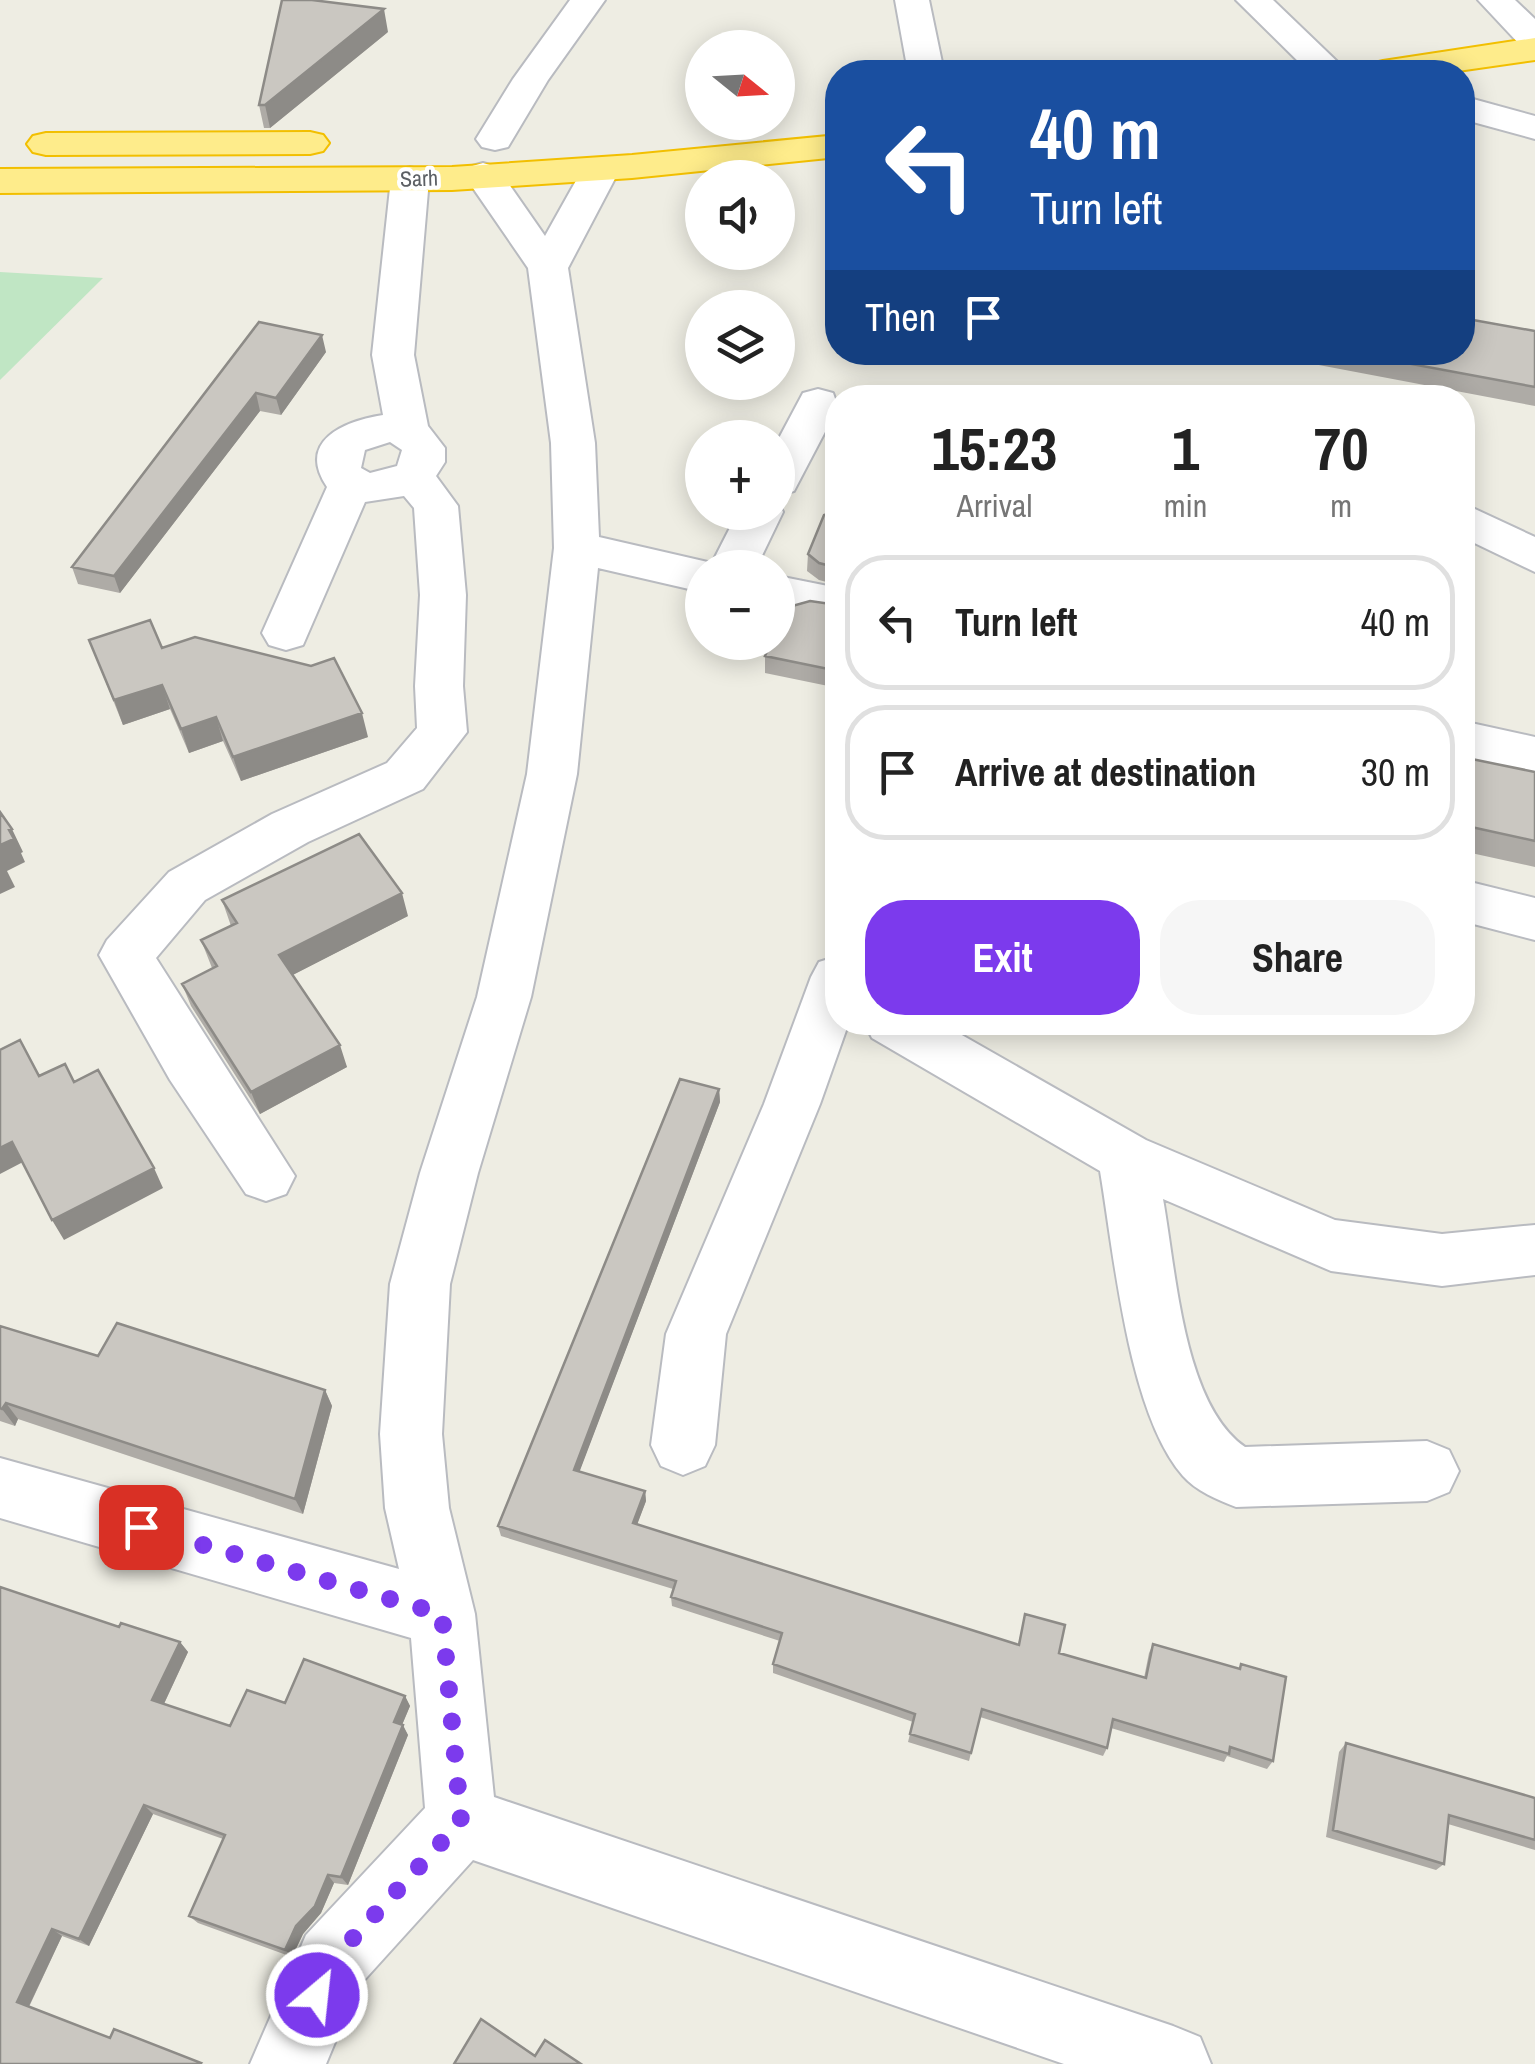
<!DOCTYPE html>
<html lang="en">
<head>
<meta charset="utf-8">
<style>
	body { margin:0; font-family:"Archivo Narrow",sans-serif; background:#f6f6f6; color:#222; height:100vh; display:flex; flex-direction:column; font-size:38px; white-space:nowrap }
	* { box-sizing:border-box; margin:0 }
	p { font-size:32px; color:#767676 }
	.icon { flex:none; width:55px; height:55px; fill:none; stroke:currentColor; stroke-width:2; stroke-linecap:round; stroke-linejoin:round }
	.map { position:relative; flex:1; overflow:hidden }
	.side { position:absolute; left:825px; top:385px; width:650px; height:650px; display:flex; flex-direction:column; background:#fff; border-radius:40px; box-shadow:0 5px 25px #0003 }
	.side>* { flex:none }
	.hud { position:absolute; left:825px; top:60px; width:650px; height:305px; border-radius:40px; box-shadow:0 5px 25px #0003; background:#1a4fa0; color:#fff; overflow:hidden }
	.needle { width:65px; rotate:108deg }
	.tools { position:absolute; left:685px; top:30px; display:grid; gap:20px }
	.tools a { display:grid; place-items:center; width:110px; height:110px; border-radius:50%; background:#fff; box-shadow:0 5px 25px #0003; font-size:50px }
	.pin { position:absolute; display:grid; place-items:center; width:85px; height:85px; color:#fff; margin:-42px; border-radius:20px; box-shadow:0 5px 15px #0006 }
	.me { position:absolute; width:110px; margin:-55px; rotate:28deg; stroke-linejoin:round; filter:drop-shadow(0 0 8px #0008) }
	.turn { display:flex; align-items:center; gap:35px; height:210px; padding:0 40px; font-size:45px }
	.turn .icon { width:130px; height:130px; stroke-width:2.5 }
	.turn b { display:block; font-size:70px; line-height:85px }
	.then { display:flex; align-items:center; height:95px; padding:0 40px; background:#0003; gap:20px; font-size:38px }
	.eta { display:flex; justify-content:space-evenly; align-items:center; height:170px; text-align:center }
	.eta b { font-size:60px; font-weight:800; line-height:70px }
	.button { display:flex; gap:20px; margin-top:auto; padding:20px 40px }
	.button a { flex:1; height:115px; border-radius:40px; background:#7c3aed; color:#fff; font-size:40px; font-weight:800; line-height:115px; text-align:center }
	.button a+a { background:#f6f6f6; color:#222 }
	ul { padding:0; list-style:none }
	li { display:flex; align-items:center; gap:30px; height:135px; margin:0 20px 15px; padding:0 20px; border:5px solid #e0e0e0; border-radius:40px }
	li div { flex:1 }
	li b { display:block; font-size:38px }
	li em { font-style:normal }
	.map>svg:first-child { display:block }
</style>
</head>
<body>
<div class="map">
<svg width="1535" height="2064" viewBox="0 0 1535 2064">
	<rect width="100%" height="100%" fill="#eeede3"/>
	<path fill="#c0e6c4" d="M 0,272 L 103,278 L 0,380 Z"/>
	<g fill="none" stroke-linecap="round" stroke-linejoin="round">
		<g stroke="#b9bbc0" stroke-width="4">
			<path id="minor" d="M 570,0 L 605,0 L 548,80 L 508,147 L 495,150 L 482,147 L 476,139 L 513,79 Z
				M 895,0 L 929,0 L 944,72 L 908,72 Z
				M 1236,0 L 1273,0 L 1348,72 L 1309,72 Z
				M 1478,0 L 1515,0 L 1535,19 L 1535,50 L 1522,47 Z
				M 1462,96 L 1535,116 L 1535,139 L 1462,119 Z
				M 601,158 L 615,161 L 620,169 L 568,268 L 595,443 L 599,537 L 712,563 L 738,512 L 778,512 L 778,502 L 783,512 L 756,568 L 702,568 L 702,592 L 598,568 L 577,774 L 531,997 L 478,1173 L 450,1284 L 442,1434 L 449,1508 L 475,1614 L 494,1797 L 1173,2026 L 1200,2037 L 1211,2064 L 1064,2064 L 473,1860 L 358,1987 L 326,2064 L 250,2064 L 306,1935 L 425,1808 L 411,1638 L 0,1518 L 0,1458 L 399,1569 L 385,1508 L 380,1434 L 390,1284 L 420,1173 L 477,997 L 527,774 L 554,548 L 551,443 L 528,268 L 464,175 L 469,167 L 483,163 L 497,167 L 545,236 L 587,161 Z
				M 410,167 L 424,171 L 429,179 L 414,355 L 428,426 L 445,448 L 445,462 L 436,476 L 458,506 L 466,595 L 463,686 L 467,732 L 423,789 L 308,842 L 205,900 L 156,958 L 295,1176 L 286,1194 L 266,1201 L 246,1194 L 170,1080 L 99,955 L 107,940 L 169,872 L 272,814 L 387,763 L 417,728 L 415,686 L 420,595 L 414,508 L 404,496 L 365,502 L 303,645 L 286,650 L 269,645 L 262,633 L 327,487 C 296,441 344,421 383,415 L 372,355 L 391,179 L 396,171 ZM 390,442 L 402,450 L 397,466 L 370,473 L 361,468 L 365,450 Z
				M 818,389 L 833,393 L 838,407 L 794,491 L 778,495 L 778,440 L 803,393 Z
				M 1462,503 L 1535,537 L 1535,572 L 1462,537 Z
				M 778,576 L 838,588 L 838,620 L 778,608 Z
				M 1462,721 L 1535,737 L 1535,773 L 1462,757 Z
				M 1462,880 L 1535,898 L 1535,940 L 1462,921 Z
				M 838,956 L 838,1022 L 849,1022 L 820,1104 L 726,1334 L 715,1445 L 705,1466 L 683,1475 L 661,1466 L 651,1445 L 666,1334 L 764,1104 L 811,977 L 819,962 Z
				M 864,1022 L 939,1022 L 1146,1140 L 1335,1220 L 1442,1234 L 1535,1225 L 1535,1275 L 1442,1286 L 1331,1271 L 1163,1199 C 1176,1270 1183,1404 1245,1447 L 1427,1441 L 1449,1450 L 1459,1471 L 1449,1492 L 1427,1501 L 1236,1507 C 1218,1500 1196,1491 1183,1476 C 1128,1413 1114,1254 1100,1171 L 872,1038 Z"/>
		</g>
		<g stroke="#f2bf00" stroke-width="4">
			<path id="highway" d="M 1535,38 L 1535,60 L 1451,72 L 1365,72 L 1370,64 L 1383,61 Z
				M 310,132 L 323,135 L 329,143 L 323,151 L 310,154 L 46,155 L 33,152 L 27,144 L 33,136 L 46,133 Z
				M 838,135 L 838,157 L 632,178 L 452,190 L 0,193 L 0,169 L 452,167 L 632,155 Z"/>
		</g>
		<use href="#minor" fill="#fff" fill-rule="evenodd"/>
		<use href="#highway" fill="#feec8b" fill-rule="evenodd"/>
	</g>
	<path fill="#aeaba6" d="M 388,32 L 270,128 L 264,128 L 259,105 Z
		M 259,322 L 326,352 L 281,415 L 260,411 L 120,593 L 78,584 L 72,567 Z
		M 1535,331 L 1535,406 L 1250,352 L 1462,352 Z
		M 838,511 L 838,585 L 819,580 L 807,571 L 808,554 Z
		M 838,605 L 838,688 L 765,673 L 765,656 Z
		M 89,640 L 162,648 L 368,737 L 241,781 L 223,741 L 189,753 L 170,709 L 123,725 Z
		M 1462,757 L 1535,772 L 1535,867 L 1462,851 Z
		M 222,900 L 408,916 L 292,975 L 347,1067 L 260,1114 L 191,1006 L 182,984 L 212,968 L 201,940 L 231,926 Z
		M 719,1089 L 720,1102 L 579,1472 L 645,1491 L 646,1501 L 637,1524 L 1018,1645 L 1025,1614 L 1059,1653 L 1144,1678 L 1149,1653 L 1153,1644 L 1238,1669 L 1241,1664 L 1273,1761 L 1267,1769 L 1227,1756 L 1224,1762 L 1111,1728 L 1107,1748 L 1103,1756 L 980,1717 L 969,1761 L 908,1742 L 913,1722 L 773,1673 L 773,1664 L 780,1641 L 672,1606 L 671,1597 L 673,1589 L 501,1536 L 498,1526 Z
		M 0,1326 L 98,1356 L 325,1390 L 332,1406 L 303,1514 L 18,1419 L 15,1426 L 0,1421 Z
		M 119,1627 L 180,1642 L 188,1652 L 164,1704 L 230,1726 L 285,1703 L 405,1696 L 410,1706 L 402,1725 L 408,1735 L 348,1885 L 334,1883 L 321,1913 L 303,1934 L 292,1957 L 198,1923 L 189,1916 L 223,1839 L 153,1814 L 89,1946 L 62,1936 L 29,2007 L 110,2038 L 203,2064 L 0,2064 Z
		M 1346,1743 L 1535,1798 L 1535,1850 L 1448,1824 L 1444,1864 L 1436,1870 L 1326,1837 L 1339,1752 Z"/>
	<path fill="#8d8b87" d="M 384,9 L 388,32 L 270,128 L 265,105 Z
		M 322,335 L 326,352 L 281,415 L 276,398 Z
		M 256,393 L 260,411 L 120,593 L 114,576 Z
		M 162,685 L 170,709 L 123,725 L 114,700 Z
		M 362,713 L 368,737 L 241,781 L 233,757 Z
		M 216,717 L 223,741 L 189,753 L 181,729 Z
		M 12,829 L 23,852 L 21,853 L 25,862 L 7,871 L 15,887 L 0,894 L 0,845 L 9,830 Z
		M 402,893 L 408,916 L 287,978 L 279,955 Z
		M 340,1045 L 347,1067 L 260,1114 L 251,1092 Z
		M 719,1089 L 720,1102 L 576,1481 L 574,1470 Z
		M 12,1142 L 23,1162 L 0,1174 L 0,1148 Z
		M 154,1168 L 163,1188 L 64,1240 L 52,1220 Z
		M 325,1390 L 332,1406 L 303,1514 L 295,1499 Z
		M 6,1403 L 18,1419 L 15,1426 L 2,1409 Z
		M 645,1491 L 646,1501 L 634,1533 L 633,1523 Z
		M 180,1642 L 188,1652 L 161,1710 L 152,1700 Z
		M 405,1696 L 410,1706 L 399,1732 L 394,1722 Z
		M 403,1725 L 408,1735 L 348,1885 L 341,1877 Z
		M 144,1805 L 153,1814 L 89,1946 L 79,1939 Z
		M 328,1875 L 334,1883 L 321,1913 L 303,1934 L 292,1957 L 285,1950 L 296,1926 Z
		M 52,1929 L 62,1936 L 28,2008 L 17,2002 Z"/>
	<path fill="#cac7c1" stroke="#8d8b87" stroke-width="2.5" d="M 282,0 L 312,0 L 384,9 L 265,105 L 259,105 Z
		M 1462,318 L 1535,331 L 1535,387 L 1347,352 L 1462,352 Z
		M 259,322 L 322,335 L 276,398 L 256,393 L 114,576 L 72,567 Z
		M 838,511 L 838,568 L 819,563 L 808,554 L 824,515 Z
		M 810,601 L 838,605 L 838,671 L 765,656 L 771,642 L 778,642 L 778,626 L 785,608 Z
		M 150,620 L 162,648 L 195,637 L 311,666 L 334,658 L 362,713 L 233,757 L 216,717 L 181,729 L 162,685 L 114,700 L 89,640 Z
		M 1462,757 L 1535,772 L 1535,841 L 1462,825 Z
		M 0,812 L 12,829 L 9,830 L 14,839 L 0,845 Z
		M 359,834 L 402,893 L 279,955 L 340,1045 L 251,1092 L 182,984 L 217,966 L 201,940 L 237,923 L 222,900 Z
		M 20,1040 L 39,1076 L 65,1064 L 74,1082 L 98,1070 L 154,1168 L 52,1220 L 12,1142 L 0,1148 L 0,1050 Z
		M 680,1079 L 719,1089 L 574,1470 L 645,1491 L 633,1523 L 1019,1645 L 1025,1614 L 1065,1625 L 1059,1653 L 1146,1678 L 1153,1644 L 1240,1669 L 1241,1664 L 1286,1677 L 1273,1761 L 1230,1747 L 1229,1754 L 1113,1719 L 1107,1748 L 982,1709 L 971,1753 L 910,1734 L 915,1714 L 773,1664 L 782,1633 L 671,1597 L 676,1581 L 498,1526 Z
		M 117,1323 L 325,1390 L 295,1499 L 6,1403 L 2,1409 L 0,1408 L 0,1326 L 98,1356 Z
		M 0,1587 L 119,1627 L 121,1623 L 180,1642 L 152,1700 L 230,1726 L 247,1690 L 285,1703 L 304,1659 L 405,1696 L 394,1722 L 403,1725 L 341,1877 L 328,1875 L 315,1906 L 296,1926 L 285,1950 L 189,1916 L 225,1835 L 144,1805 L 79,1939 L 52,1929 L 17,2002 L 110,2038 L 114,2029 L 201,2063 L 200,2064 L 0,2064 Z
		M 1346,1743 L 1535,1798 L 1535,1840 L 1449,1815 L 1444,1864 L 1333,1830 Z
		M 481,2019 L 535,2056 L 545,2040 L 581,2064 L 454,2064 Z"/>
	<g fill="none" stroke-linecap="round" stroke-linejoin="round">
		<path stroke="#7c3aed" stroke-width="18" stroke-dasharray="0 32.4" d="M 141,1527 L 442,1614 L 461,1821 L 332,1961 L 317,1995"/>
	</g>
	<g text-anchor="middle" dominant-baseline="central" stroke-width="8" stroke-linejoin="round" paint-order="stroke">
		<g font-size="22" fill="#5c5f64" stroke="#fff">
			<text transform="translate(419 178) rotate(-2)">Sarh</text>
		</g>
	</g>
</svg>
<div class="tools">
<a><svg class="needle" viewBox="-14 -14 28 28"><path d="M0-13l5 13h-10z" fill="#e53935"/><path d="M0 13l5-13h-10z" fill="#767676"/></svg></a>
<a><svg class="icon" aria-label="sound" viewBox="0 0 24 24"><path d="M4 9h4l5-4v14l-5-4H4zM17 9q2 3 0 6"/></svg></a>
<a><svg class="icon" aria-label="layers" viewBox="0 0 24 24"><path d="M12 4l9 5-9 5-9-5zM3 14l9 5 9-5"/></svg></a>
<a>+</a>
<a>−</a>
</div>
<div class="pin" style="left:141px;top:1527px;background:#d93025"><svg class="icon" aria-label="arrive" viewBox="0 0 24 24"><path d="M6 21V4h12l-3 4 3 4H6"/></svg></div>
<svg class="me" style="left:317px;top:1995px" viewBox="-20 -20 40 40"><circle r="17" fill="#7c3aed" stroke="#fff" stroke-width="3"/><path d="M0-11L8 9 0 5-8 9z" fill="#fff"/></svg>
<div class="hud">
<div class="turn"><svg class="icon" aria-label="left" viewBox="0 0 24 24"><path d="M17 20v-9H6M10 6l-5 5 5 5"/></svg><div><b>40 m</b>Turn left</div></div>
<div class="then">Then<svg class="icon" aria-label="arrive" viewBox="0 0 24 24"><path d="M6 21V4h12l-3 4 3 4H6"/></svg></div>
</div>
<section class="side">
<div class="eta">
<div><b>15:23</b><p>Arrival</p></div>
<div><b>1</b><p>min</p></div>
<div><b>70</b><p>m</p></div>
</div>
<ul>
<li><svg class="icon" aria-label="left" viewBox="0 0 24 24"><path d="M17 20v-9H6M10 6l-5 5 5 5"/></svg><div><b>Turn left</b></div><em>40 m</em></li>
<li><svg class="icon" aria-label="arrive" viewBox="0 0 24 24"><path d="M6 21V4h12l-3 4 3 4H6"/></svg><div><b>Arrive at destination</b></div><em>30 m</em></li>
</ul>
<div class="button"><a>Exit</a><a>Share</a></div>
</section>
</div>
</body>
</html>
